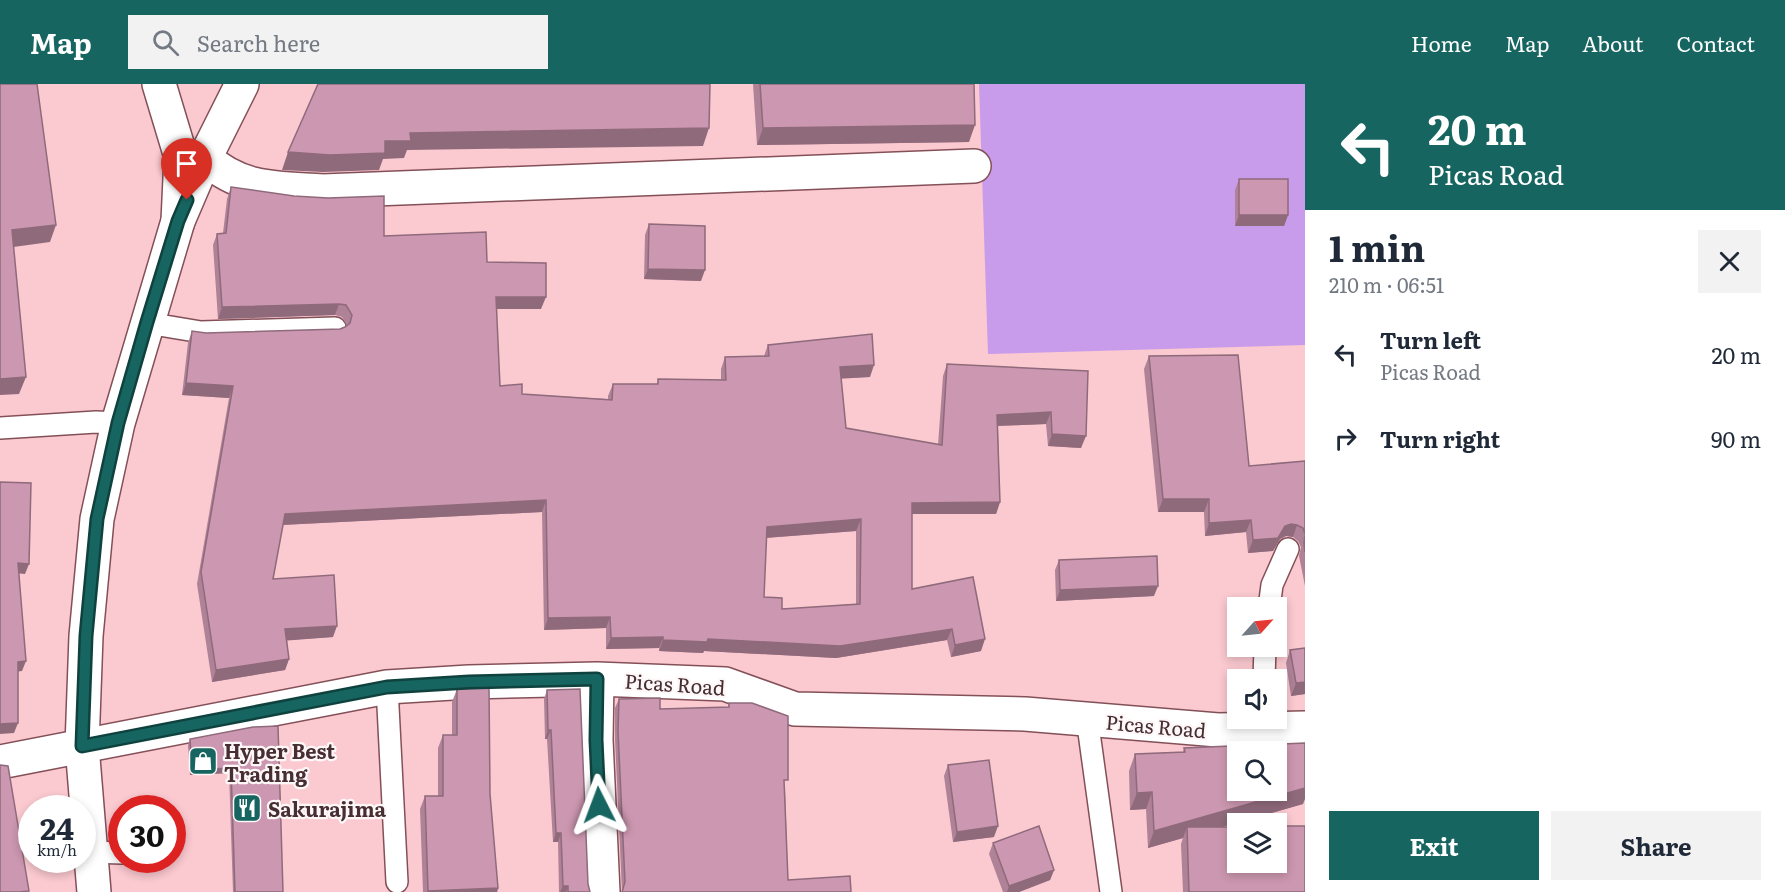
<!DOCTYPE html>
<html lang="en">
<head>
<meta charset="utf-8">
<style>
	body { margin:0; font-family:Literata,serif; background:#f2f2f3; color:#1f2937; height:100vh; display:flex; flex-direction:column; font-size:22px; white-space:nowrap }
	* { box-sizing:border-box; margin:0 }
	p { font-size:20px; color:#747a83 }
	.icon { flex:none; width:33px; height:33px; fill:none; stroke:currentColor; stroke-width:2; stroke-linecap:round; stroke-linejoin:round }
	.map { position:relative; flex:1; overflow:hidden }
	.side { display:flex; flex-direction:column; background:#fff; width:480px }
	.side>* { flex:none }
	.hud { background:#176560; color:#fff; overflow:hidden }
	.needle { width:39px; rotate:63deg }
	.buttons { position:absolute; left:1227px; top:513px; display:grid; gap:12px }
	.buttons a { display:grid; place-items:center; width:60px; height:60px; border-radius:0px; background:#fff; box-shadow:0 3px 9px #0003; font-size:30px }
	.speed { position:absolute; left:18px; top:711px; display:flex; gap:12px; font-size:30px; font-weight:700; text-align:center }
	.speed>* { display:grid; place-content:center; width:78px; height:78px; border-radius:50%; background:#fff; box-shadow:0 3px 9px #0003; line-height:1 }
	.speed small { font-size:15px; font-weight:400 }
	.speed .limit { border:9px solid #d22; background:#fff; color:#111 }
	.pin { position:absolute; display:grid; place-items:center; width:51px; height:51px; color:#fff; margin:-62px -26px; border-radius:50% 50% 50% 0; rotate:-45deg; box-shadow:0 0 6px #0007 }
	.pin .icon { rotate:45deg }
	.me { position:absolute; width:66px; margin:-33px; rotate:357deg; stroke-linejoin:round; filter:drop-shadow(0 0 4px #0008) }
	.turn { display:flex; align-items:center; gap:21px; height:126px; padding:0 24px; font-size:27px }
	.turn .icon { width:78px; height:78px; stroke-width:2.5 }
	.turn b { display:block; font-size:42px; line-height:51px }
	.round { display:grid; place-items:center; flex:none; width:63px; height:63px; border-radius:0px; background:#f2f2f3 }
	.headline { display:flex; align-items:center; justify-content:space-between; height:102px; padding:0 24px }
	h1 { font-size:36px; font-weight:700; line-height:45px }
	.action { display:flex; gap:12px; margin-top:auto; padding:12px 24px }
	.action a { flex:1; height:69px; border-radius:0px; background:#176560; color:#fff; font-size:24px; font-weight:700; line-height:69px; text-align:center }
	.action a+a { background:#f2f2f3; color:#1f2937 }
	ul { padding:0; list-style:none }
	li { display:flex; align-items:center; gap:18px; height:84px; padding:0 24px }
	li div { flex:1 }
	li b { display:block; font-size:22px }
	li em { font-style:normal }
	header { display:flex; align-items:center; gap:36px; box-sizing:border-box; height:84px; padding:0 30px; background:#176560; color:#fff }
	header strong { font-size:28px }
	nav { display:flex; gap:33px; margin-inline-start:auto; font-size:21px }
	.search { width:420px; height:54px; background:#f2f2f3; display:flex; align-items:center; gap:15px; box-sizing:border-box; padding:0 21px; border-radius:0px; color:#747a83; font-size:22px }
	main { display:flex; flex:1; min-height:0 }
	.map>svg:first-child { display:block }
</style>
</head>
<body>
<header>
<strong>Map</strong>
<div class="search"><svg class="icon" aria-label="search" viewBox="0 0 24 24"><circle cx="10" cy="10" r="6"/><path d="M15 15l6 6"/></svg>Search here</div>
<nav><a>Home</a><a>Map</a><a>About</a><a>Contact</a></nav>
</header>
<main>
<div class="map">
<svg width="1305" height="808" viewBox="0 0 1305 808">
	<rect width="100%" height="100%" fill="#fbc9d0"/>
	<path fill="#c89ceb" d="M 979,0 L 1305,0 L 1305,261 L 988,270 Z"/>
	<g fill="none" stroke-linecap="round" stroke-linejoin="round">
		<g stroke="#845058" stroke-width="24">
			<path id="service" d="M 147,239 L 201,248 L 335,244
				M 0,344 L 96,338 L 118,339
				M 1269,524 L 1272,501 L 1288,465
				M 1264,596 L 1265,562
				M 387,603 L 397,798
				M 1087,634 L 1111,808
				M 90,768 L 122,769"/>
		</g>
		<g stroke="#845058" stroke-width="36">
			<path id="minor" d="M 205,74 C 242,107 277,104 323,107 L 974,82
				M 597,595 L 596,656 L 603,808
				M 0,678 L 387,603 L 469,598 L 597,595 L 725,600 L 795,625 L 1025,630 L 1218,646 L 1305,644"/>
		</g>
		<g stroke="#845058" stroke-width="36">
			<path id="secondary" d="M 94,808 L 82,662 L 86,552 L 97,435 L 118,339 L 178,137 L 205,74 L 242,0"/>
		</g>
		<g stroke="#845058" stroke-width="36">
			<path id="primary" d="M 159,0 L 181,73 L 178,137"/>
		</g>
		<use href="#service" stroke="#fff" stroke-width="21"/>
		<use href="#minor" stroke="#fff" stroke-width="33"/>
		<use href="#secondary" stroke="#fff" stroke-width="33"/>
		<use href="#primary" stroke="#fff" stroke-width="33"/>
	</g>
	<path fill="#af8297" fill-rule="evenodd" d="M 753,0 L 974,0 L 969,58 L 757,61 Z
		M 1239,95 L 1288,131 L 1284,142 L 1235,142 L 1235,106 Z
		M 231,103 L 384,152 L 487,178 L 541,225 L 496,225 L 500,302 L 522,310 L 608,315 L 608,312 L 613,300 L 657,300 L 658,295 L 721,296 L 721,285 L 725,273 L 764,272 L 768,261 L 870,293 L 841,294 L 846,344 L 938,361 L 943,292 L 947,280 L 1088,287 L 1081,364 L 1048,362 L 1046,340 L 998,342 L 1000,418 L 996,430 L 912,430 L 912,505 L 981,567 L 951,573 L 947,556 L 836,574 L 704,567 L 703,569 L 659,567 L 659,564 L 606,565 L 606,544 L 544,546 L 542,428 L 282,441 L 273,495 L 333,553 L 287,556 L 289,575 L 285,586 L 212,598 L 197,500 L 229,314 L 182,311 L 188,259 L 192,247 L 206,249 L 340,245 L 345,243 L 347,242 L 342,233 L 335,231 L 218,235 L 213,161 L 217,150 L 223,149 L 227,115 ZM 856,447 L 856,520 L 782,525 L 764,513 L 766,454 Z
		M 649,140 L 701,197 L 644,195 L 645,151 Z
		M 1149,272 L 1249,382 L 1305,377 L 1305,502 L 1299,472 L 1301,463 L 1298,457 L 1293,453 L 1286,452 L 1280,455 L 1273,467 L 1248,469 L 1246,448 L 1205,452 L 1204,428 L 1158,428 L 1144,285 Z
		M 1059,476 L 1154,512 L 1056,517 L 1055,486 Z
		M 1305,564 L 1305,610 L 1291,612 L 1286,579 L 1290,566 Z
		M 457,605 L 490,710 L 498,804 L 497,808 L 423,808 L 420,725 L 425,712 L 438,712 L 438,664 L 443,651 L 452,651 L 452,618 Z
		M 547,606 L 588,800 L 590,808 L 559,808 L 558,758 L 553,758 L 547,655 L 545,655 L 544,615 Z
		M 619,615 L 660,625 L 728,623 L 729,619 L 785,705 L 788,796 L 851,808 L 622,808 L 615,656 L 615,624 Z
		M 253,643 L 283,808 L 233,808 L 229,689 L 190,691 L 188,661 L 190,655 Z
		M 1184,664 L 1303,720 L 1222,743 L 1305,808 L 1183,808 L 1181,760 L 1183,754 L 1148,764 L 1146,725 L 1130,726 L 1129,687 L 1135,670 L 1183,668 Z
		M 948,681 L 994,753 L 953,758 L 944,692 Z
		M 993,759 L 1054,786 L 1050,796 L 1019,808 L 1003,808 L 989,770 Z"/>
	<path fill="#8f6a7b" d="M 975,41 L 969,58 L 757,61 L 763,44 Z
		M 709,44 L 703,62 L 407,66 L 404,74 L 383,75 L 379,86 L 323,88 L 282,86 L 288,68 L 385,57 L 410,49 Z
		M 1239,131 L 1288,131 L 1284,142 L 1235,142 Z
		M 56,141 L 50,158 L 6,164 L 12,146 Z
		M 648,185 L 705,186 L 701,197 L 644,195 Z
		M 496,213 L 546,213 L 541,225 L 491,225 Z
		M 339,220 L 335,231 L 218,235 L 222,223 Z
		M 874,281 L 870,293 L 836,295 L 840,283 Z
		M 26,293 L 19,310 L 0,311 L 0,295 Z
		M 186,299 L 233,302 L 229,314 L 182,311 Z
		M 1051,328 L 1046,340 L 993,342 L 997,331 Z
		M 1052,350 L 1086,352 L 1081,364 L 1048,362 Z
		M 1163,415 L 1209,415 L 1204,428 L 1158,428 Z
		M 546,416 L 542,428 L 280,441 L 285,430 Z
		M 1000,418 L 996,430 L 908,430 L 912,419 Z
		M 861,435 L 856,447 L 763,454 L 767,443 Z
		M 1251,436 L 1246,448 L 1205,452 L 1209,439 Z
		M 1291,440 L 1297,441 L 1293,453 L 1286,452 L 1280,455 L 1273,467 L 1248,469 L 1253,456 Z
		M 18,479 L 29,480 L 25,490 L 14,489 Z
		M 1158,502 L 1154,512 L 1056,517 L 1060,506 Z
		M 610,533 L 606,544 L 544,546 L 548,534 Z
		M 337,542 L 333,553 L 281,557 L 285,545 Z
		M 952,545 L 947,556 L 836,574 L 704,567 L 703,569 L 659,567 L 663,556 L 708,555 Z
		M 663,553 L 659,564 L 606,565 L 611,554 Z
		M 985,555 L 981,567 L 951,573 L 955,561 Z
		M 289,575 L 285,586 L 212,598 L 216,586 Z
		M 26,577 L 22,587 L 14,588 L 18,578 Z
		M 1305,598 L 1305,610 L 1291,612 L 1296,599 Z
		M 18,639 L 14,649 L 0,650 L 0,640 Z
		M 548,646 L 551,646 L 547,655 L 545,655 Z
		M 231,684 L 229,689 L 190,691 L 192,686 Z
		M 1305,704 L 1305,715 L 1303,720 L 1187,753 L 1187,743 L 1183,754 L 1148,764 L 1154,747 Z
		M 1152,708 L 1146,725 L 1130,726 L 1137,709 Z
		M 998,742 L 994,753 L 953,758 L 957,748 Z
		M 556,749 L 561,749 L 558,758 L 553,758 Z
		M 1054,786 L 1050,796 L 1019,808 L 1007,808 L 1009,802 Z
		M 563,802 L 568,802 L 566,808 L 560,808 Z
		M 498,804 L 497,808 L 428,808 L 428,807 Z"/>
	<path fill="#cc97b0" stroke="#8f6a7b" stroke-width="1.5" fill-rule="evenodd" d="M 0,0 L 37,0 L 56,141 L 12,146 L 26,293 L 0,295 Z
		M 318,0 L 710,0 L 709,44 L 410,49 L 411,57 L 385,57 L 385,69 L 330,71 L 288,68 Z
		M 760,0 L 974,0 L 975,41 L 763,44 Z
		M 1239,95 L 1288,95 L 1288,131 L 1239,131 Z
		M 231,103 L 294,112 L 328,114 L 384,112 L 384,152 L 486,148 L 487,178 L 546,179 L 546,213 L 496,213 L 500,302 L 522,300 L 522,310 L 612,316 L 613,300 L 658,300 L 658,295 L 726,296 L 725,273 L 769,272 L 768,261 L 872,250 L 874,281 L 840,283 L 846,344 L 942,361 L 947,280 L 1088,287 L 1086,352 L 1052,350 L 1051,328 L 997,331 L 1000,418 L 912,419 L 912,505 L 973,493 L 985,555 L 955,561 L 952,545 L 840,562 L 708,555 L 707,558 L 663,556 L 663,553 L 611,554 L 610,533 L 548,534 L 546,416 L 285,430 L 273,495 L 334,491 L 337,542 L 285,545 L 289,575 L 216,586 L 201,488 L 233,302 L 186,299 L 192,247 L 206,249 L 340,245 L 345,243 L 350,239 L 352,231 L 346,221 L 339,220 L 222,223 L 217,150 L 226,149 ZM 861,435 L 860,520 L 782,525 L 782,514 L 764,513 L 767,443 Z
		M 649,140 L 705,142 L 705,186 L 648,185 Z
		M 1238,271 L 1249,382 L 1305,377 L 1305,450 L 1303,444 L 1297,441 L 1291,440 L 1285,442 L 1278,454 L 1253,456 L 1251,436 L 1209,439 L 1209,415 L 1163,415 L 1149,272 Z
		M 0,398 L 31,399 L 29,480 L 18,479 L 26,577 L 18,578 L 18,639 L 0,640 Z
		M 1305,451 L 1305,468 L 1304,459 Z
		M 1157,472 L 1158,502 L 1060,506 L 1059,476 Z
		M 1305,564 L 1305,598 L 1296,599 L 1290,566 Z
		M 489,604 L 490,710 L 498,804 L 428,807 L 425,712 L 443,712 L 443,651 L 457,651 L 457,605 Z
		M 580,605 L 588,800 L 590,808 L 568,808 L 568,802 L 563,802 L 561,749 L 556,749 L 551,646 L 548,646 L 547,606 Z
		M 660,614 L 660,625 L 729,623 L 729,619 L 752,619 L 788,632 L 788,696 L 784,696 L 788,796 L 850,792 L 851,808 L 622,808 L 625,798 L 618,647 L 619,615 Z
		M 278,642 L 283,808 L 235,808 L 231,684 L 192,686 L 190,655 L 253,643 Z
		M 1305,659 L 1305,704 L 1154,747 L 1152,708 L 1137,709 L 1135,670 L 1185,668 L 1184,664 ZM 1238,668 L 1276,668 L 1276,706 L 1238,706 Z
		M 989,676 L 998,742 L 957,748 L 948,681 Z
		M 0,681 L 8,682 L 29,807 L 19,808 L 0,808 Z
		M 1039,742 L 1054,786 L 1009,802 L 993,759 Z
		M 1276,742 L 1305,742 L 1305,808 L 1189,808 L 1187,743 L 1238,743 L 1238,778 L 1276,778 Z"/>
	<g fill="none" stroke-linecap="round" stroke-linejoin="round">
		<g stroke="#0f423e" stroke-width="15">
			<path id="route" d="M 187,116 L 178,137 L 147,238 L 118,339 L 97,435 L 86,552 L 82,662 L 387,603 L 469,598 L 597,595 L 596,656 L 599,721"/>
		</g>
		<use href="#route" stroke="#176560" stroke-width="10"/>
	</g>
	<defs>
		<g id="shop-square" transform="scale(1.5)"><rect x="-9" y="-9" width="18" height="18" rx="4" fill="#176560" stroke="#fef7f8"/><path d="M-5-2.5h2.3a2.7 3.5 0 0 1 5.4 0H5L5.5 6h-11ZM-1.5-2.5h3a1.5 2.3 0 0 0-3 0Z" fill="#fff"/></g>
		<g id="restaurant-square" transform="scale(1.5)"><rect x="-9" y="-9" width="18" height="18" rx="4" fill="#176560" stroke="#fef7f8"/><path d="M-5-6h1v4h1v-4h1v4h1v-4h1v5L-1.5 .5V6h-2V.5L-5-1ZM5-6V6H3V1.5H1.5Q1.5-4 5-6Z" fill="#fff"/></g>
	</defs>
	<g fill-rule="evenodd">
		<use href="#shop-square" x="203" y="677"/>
		<use href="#restaurant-square" x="247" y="724"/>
	</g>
	<g text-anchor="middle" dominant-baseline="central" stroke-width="4.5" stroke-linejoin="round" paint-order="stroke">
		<g font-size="20" fill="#462e32" stroke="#fef7f8">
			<text transform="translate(675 599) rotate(4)">Picas Road</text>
			<text transform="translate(1156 641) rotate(5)">Picas Road</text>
		</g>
		<g font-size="20" font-weight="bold" fill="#462e32" stroke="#fef7f8" text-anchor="start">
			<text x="224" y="666">Hyper Best<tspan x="224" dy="23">Trading</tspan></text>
			<text x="268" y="724">Sakurajima</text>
		</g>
	</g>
</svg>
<div class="buttons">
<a><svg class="needle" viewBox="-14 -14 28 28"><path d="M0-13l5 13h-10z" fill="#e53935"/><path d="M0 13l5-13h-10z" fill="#747a83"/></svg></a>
<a><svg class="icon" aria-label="sound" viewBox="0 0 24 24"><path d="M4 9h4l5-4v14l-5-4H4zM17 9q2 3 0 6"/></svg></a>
<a><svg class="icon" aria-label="search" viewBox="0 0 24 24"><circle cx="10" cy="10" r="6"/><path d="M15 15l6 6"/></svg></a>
<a><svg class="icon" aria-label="layers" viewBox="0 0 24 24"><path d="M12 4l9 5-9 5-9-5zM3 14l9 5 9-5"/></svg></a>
</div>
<div class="speed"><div>24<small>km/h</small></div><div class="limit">30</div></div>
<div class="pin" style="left:187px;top:116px;background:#d93025"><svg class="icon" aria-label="arrive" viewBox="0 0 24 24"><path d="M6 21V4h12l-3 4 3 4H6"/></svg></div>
<svg class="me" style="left:599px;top:721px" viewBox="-20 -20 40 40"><path d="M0-17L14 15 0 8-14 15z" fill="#176560" stroke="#fff" stroke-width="4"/></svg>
</div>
<section class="side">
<div class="hud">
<div class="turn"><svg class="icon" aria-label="left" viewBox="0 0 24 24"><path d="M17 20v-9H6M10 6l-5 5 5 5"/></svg><div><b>20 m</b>Picas Road</div></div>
</div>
<div class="headline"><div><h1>1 min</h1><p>210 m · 06:51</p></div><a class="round"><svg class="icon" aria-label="close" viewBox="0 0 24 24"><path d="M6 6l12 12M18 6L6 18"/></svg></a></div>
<ul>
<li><svg class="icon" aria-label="left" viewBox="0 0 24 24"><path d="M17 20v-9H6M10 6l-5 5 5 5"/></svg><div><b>Turn left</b><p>Picas Road</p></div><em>20 m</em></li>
<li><svg class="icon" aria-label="right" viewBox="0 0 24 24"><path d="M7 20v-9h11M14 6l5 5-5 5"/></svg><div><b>Turn right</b></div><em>90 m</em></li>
</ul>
<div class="action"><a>Exit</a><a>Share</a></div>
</section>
</main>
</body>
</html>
